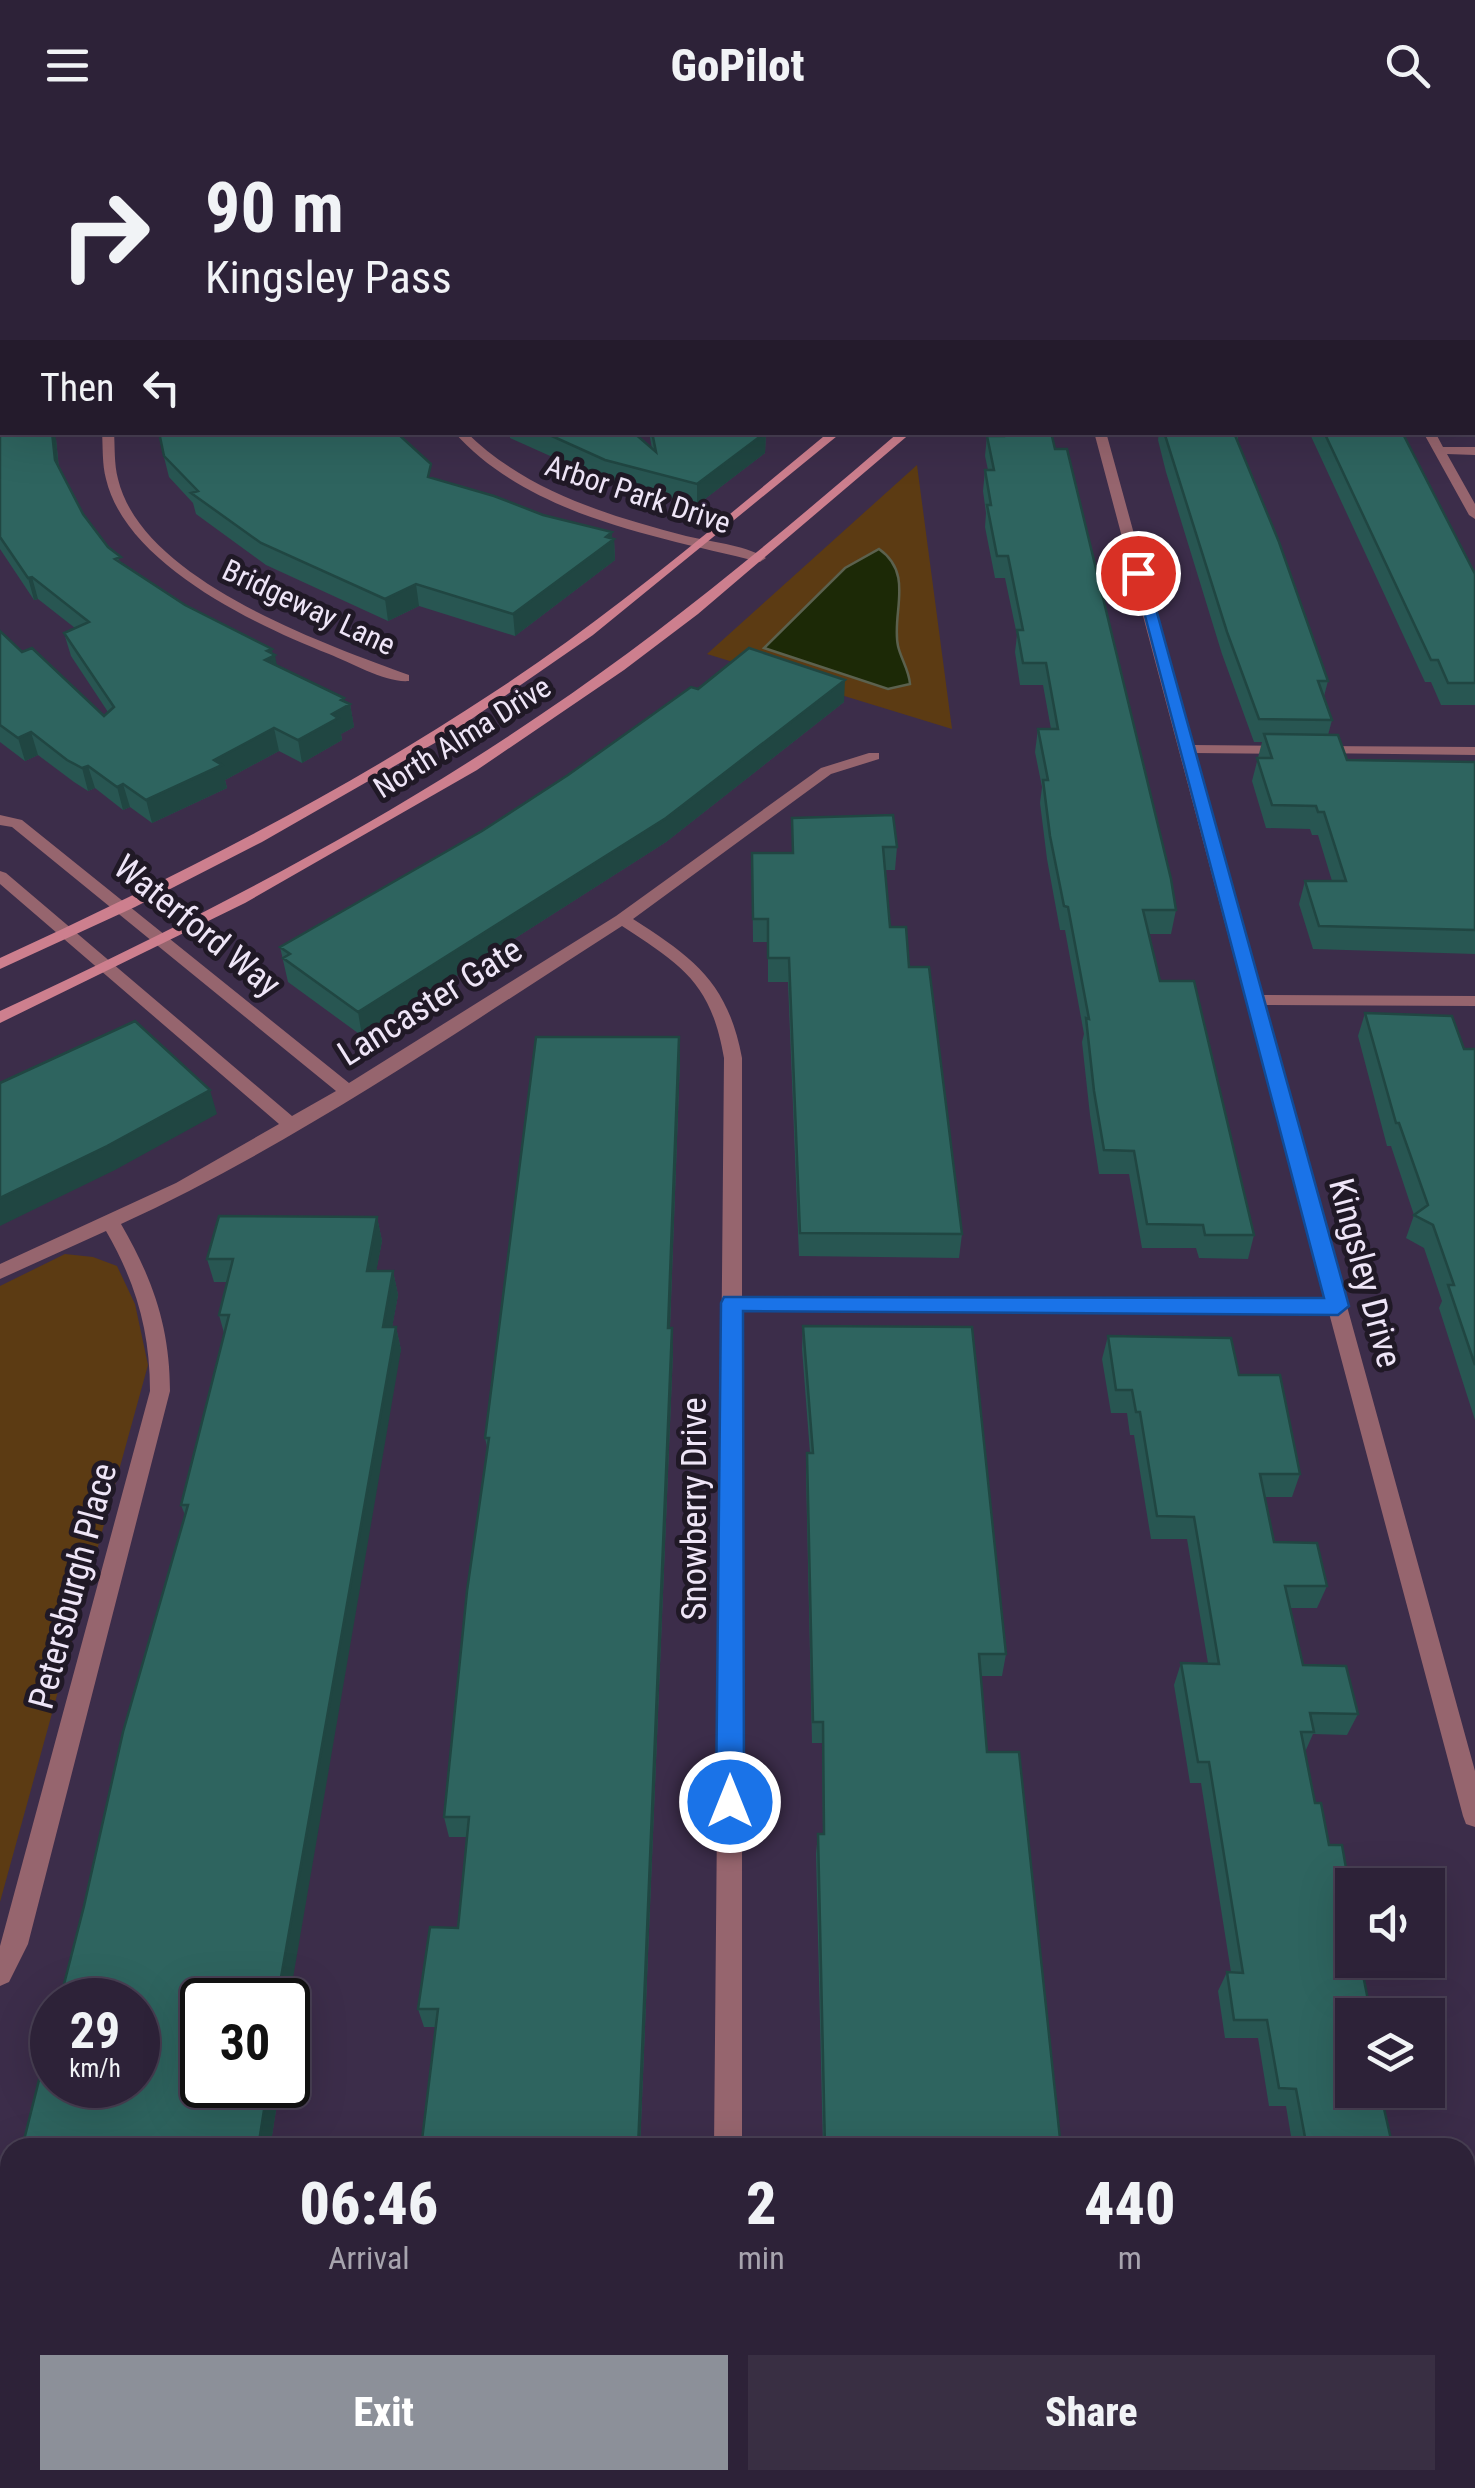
<!DOCTYPE html>
<html lang="en">
<head>
<meta charset="utf-8">
<style>
	body { margin:0; font-family:"Roboto Condensed",sans-serif; background:#392f43; color:#f1f3f6; height:100vh; display:flex; flex-direction:column; font-size:38px; white-space:nowrap }
	* { box-sizing:border-box; margin:0 }
	p { font-size:32px; color:#a7a4ae }
	.icon { flex:none; width:55px; height:55px; fill:none; stroke:currentColor; stroke-width:2; stroke-linecap:round; stroke-linejoin:round }
	.map { position:relative; flex:1; overflow:hidden }
	.details { position:absolute; left:0px; top:2008px; width:1475px; height:352px; display:flex; flex-direction:column; background:#2d2238; border-radius:30px 30px 0 0; box-shadow:0 10px 40px #0002,0 0 0 2px #483f53 }
	.details>* { flex:none }
	.banner { position:absolute; left:0px; top:0px; width:1475px; height:305px; box-shadow:0 10px 40px #0002,0 0 0 2px #483f53; background:#2d2238; color:#f1f3f6; overflow:hidden }
	.controls { position:absolute; left:1335px; top:1738px; display:grid; gap:20px }
	.controls a { display:grid; place-items:center; width:110px; height:110px; border-radius:0px; background:#2d2238; box-shadow:0 10px 40px #0002,0 0 0 2px #483f53; font-size:50px }
	.speed { position:absolute; left:30px; top:1848px; display:flex; gap:20px; font-size:50px; font-weight:700; text-align:center }
	.speed>* { display:grid; place-content:center; width:130px; height:130px; border-radius:50%; background:#2d2238; box-shadow:0 10px 40px #0002,0 0 0 2px #483f53; line-height:1 }
	.speed small { font-size:25px; font-weight:400 }
	.speed .limit { border:5px solid #111; border-radius:15px; background:#fff; color:#111 }
	.pin { position:absolute; display:grid; place-items:center; width:85px; height:85px; color:#fff; margin:-42px; border:5px solid #fff; border-radius:50%; box-shadow:0 2px 10px #0007 }
	.me { position:absolute; width:110px; margin:-55px; rotate:0deg; stroke-linejoin:round; filter:drop-shadow(0 0 8px #0008) }
	.turn { display:flex; align-items:center; gap:35px; height:210px; padding:0 40px; font-size:45px }
	.turn .icon { width:130px; height:130px; stroke-width:2.5 }
	.turn b { display:block; font-size:70px; line-height:85px }
	.then { display:flex; align-items:center; height:95px; padding:0 40px; background:#0003; gap:20px; font-size:38px }
	.eta { display:flex; justify-content:space-evenly; align-items:center; height:170px; text-align:center }
	.eta b { font-size:60px; font-weight:800; line-height:70px }
	.primary-button { display:flex; gap:20px; margin-top:auto; padding:20px 40px }
	.primary-button a { flex:1; height:115px; border-radius:0px; background:#8c9099; color:#fff; font-size:40px; font-weight:800; line-height:115px; text-align:center }
	.primary-button a+a { background:#392f43; color:#f1f3f6 }
	header { display:flex; justify-content:space-between; align-items:center; height:130px; padding:0 40px; background:#2d2238; font-size:45px; font-weight:800 }
	.map>svg:first-child { display:block }
</style>
</head>
<body>
<header><svg class="icon" aria-label="menu" viewBox="0 0 24 24"><path d="M4 6h16M4 12h16M4 18h16"/></svg>GoPilot<svg class="icon" aria-label="search" viewBox="0 0 24 24"><circle cx="10" cy="10" r="6"/><path d="M15 15l6 6"/></svg></header>
<div class="map">
<svg width="1475" height="2358" viewBox="0 0 1475 2358">
	<rect width="100%" height="100%" fill="#3c2d4a"/>
	<path fill="#5c3b13" d="M 917,335 L 952,599 L 707,524 Z
		M 65,1124 L 93,1127 L 117,1136 L 135,1174 L 148,1235 L 0,1772 L 0,1156 Z"/>
	<path fill="#1c2906" stroke="#5b614e" stroke-width="2.5" d="M 879,419 C 915,444 891,484 898,516 C 901,529 909,540 910,554 L 888,559 L 764,518 L 845,438 Z"/>
	<g fill="none" stroke-linecap="round" stroke-linejoin="round">
		<path fill="#96656e" fill-rule="evenodd" d="M 739,0 L 747,0 L 747,2 L 739,2 Z
			M 984,0 L 992,0 L 992,2 L 984,2 Z
			M 1229,0 L 1237,0 L 1238,2 L 1230,2 Z
			M 2,13 L 2,21 L 0,22 L 0,14 Z
			M 1472,22 L 1475,22 L 1475,28 L 1472,28 Z
			M 102,302 L 114,302 C 115,317 114,334 118,349 C 142,450 322,513 409,545 L 409,551 C 385,553 352,533 329,524 C 255,495 126,434 106,349 C 102,334 103,317 102,302 Z
			M 454,302 L 466,302 C 526,361 606,385 686,406 C 711,412 745,415 766,428 L 760,432 C 655,406 529,386 454,302 Z
			M 1094,302 L 1106,302 L 1192,615 L 1284,616 L 1291,620 L 1284,624 L 1194,623 L 1261,865 L 1475,866 L 1475,876 L 1264,875 L 1475,1641 L 1475,1697 L 1466,1694 L 1463,1686 L 1329,1183 L 742,1180 L 742,2018 L 714,2018 L 724,928 C 711,853 683,836 622,796 C 459,900 297,1013 121,1094 C 153,1149 170,1198 170,1261 L 28,1814 L 9,1852 L 0,1856 L 0,1816 L 150,1261 C 150,1201 136,1153 106,1101 L 0,1149 L 0,1134 L 176,1053 L 279,994 L 0,754 L 0,741 L 6,743 L 292,986 L 336,961 L 12,697 L 0,695 L 0,685 L 22,690 L 349,953 L 616,786 L 821,638 L 869,623 L 879,623 L 879,629 L 831,644 L 633,789 C 694,828 728,853 742,928 L 742,1166 L 1325,1169 Z
			M 1423,302 L 1435,302 L 1443,317 L 1475,317 L 1475,325 L 1447,324 L 1475,374 L 1475,389 L 1469,385 Z
			M 1318,616 L 1475,617 L 1475,625 L 1313,623 L 1311,620 Z
			M 711,2350 L 743,2350 L 743,2358 L 711,2358 Z"/>
		<path fill="#cd7f8e" fill-rule="evenodd" d="M 1472,71 L 1475,71 L 1475,77 L 1472,77 Z
			M 829,302 L 842,302 L 593,505 L 447,606 L 262,712 L 135,777 L 0,839 L 0,828 C 170,750 337,666 494,562 C 612,485 720,392 829,302 Z
			M 899,302 L 912,302 L 698,484 L 624,540 L 477,640 L 245,773 L 0,893 L 0,881 C 187,794 372,700 543,583 C 669,498 784,401 899,302 Z"/>
	</g>
	<path fill="#285652" d="M 1280,0 L 1456,0 L 1455,2 L 1281,2 Z
		M 0,59 L 2,302 L 56,309 L 59,338 L 83,384 L 123,435 L 185,475 L 273,524 L 277,536 L 350,574 L 354,597 L 341,604 L 342,610 L 302,633 L 279,621 L 225,650 L 227,658 L 152,693 L 130,677 L 123,680 L 95,658 L 88,661 L 74,652 L 38,625 L 25,631 L 0,612 L 0,501 L 22,522 L 104,586 L 108,582 L 71,526 L 64,503 L 75,498 L 38,469 L 34,470 L 0,419 Z
		M 1475,89 L 1475,288 L 1472,284 L 1472,90 Z
		M 510,302 L 633,302 L 652,319 L 649,302 L 766,302 L 765,323 L 697,375 L 606,351 L 510,308 Z
		M 998,302 L 1051,302 L 1176,780 L 1171,804 L 1148,804 L 1160,851 L 1254,1105 L 1248,1129 L 1199,1128 L 1196,1118 L 1142,1118 L 1129,1044 L 1099,1044 L 1090,985 L 1082,912 L 1084,904 L 1065,800 L 1060,800 L 1047,729 L 1040,673 L 1042,657 L 1035,622 L 1038,599 L 1051,599 L 1043,555 L 1020,555 L 1015,522 L 1017,505 L 1005,448 L 995,448 L 985,397 L 986,383 L 983,361 L 985,340 L 988,340 L 985,326 L 987,306 L 998,306 Z
		M 1159,302 L 1239,302 L 1237,312 L 1328,551 L 1324,566 L 1332,590 L 1328,605 L 1347,630 L 1475,632 L 1475,824 L 1313,819 L 1299,774 L 1305,751 L 1332,751 L 1318,705 L 1312,705 L 1310,699 L 1266,698 L 1252,651 L 1262,612 L 1254,612 L 1222,524 L 1166,342 L 1158,310 Z
		M 1309,302 L 1402,302 L 1475,444 L 1475,575 L 1441,575 L 1431,552 L 1425,552 Z
		M 159,307 L 433,349 L 614,409 L 615,430 L 515,506 L 419,476 L 388,491 L 266,435 L 196,384 L 193,373 L 169,347 Z
		M 698,559 L 844,572 L 666,712 L 362,906 L 288,852 L 280,817 L 482,701 Z
		M 792,688 L 897,717 L 895,740 L 885,740 L 890,797 L 909,837 L 962,1104 L 959,1128 L 799,1126 L 788,852 L 768,852 L 768,812 L 753,812 L 752,723 L 792,723 Z
		M 1365,883 L 1464,919 L 1475,919 L 1475,1290 L 1439,1178 L 1442,1171 L 1424,1118 L 1406,1108 L 1414,1085 L 1391,1016 L 1387,1016 L 1358,906 Z
		M 680,930 L 670,1198 L 673,1222 L 640,2018 L 406,2018 L 422,2010 L 436,1897 L 424,1897 L 418,1879 L 458,1798 L 467,1707 L 449,1707 L 444,1687 L 488,1321 L 485,1308 Z
		M 377,1087 L 382,1111 L 376,1141 L 393,1141 L 398,1165 L 392,1197 L 396,1197 L 401,1220 L 202,1870 L 280,1955 L 270,2018 L 22,2018 L 185,1385 L 181,1375 L 224,1203 L 219,1185 L 227,1152 L 214,1152 L 207,1129 Z
		M 803,1196 L 1006,1524 L 1002,1546 L 981,1546 L 987,1622 L 1061,2018 L 823,2018 L 816,1724 L 818,1704 L 823,1704 L 822,1613 L 812,1613 L 806,1345 L 807,1323 L 810,1323 L 802,1219 Z
		M 1108,1206 L 1239,1245 L 1300,1344 L 1292,1367 L 1265,1367 L 1274,1412 L 1327,1456 L 1317,1478 L 1290,1478 L 1303,1535 L 1358,1584 L 1347,1605 L 1313,1604 L 1305,1622 L 1315,1673 L 1329,1715 L 1346,1738 L 1352,1755 L 1352,1885 L 1444,1963 L 1431,1980 L 1384,1978 L 1393,2018 L 1293,2018 L 1286,1976 L 1269,1976 L 1258,1908 L 1225,1908 L 1218,1861 L 1227,1842 L 1231,1842 L 1201,1653 L 1190,1653 L 1174,1555 L 1181,1533 L 1208,1533 L 1187,1409 L 1151,1409 L 1134,1305 L 1130,1305 L 1127,1283 L 1111,1283 L 1102,1229 Z
		M 1465,2076 L 1475,2088 L 1475,2276 L 1465,2276 Z
		M 1325,2350 L 1465,2350 L 1469,2358 L 1327,2358 Z"/>
	<path fill="#204642" d="M 52,302 L 54,302 L 56,309 L 60,351 L 55,330 Z
		M 766,302 L 765,323 L 697,375 L 697,354 Z
		M 612,402 L 612,410 L 614,409 L 615,430 L 515,506 L 513,484 Z
		M 32,447 L 38,469 L 34,470 L 28,448 Z
		M 416,454 L 419,476 L 388,491 L 385,469 Z
		M 272,519 L 273,526 L 275,525 L 279,547 L 265,530 L 267,521 Z
		M 845,550 L 844,572 L 666,712 L 362,906 L 358,882 Z
		M 344,568 L 346,577 L 350,574 L 354,597 L 341,604 L 342,610 L 302,633 L 298,610 L 332,584 L 341,570 Z
		M 274,598 L 279,621 L 225,650 L 227,658 L 152,693 L 146,670 L 214,630 Z
		M 31,602 L 38,625 L 25,631 L 18,608 Z
		M 88,636 L 95,658 L 88,661 L 82,638 Z
		M 123,654 L 130,677 L 123,680 L 117,657 Z
		M 679,907 L 680,930 L 669,1222 L 668,1198 Z
		M 210,960 L 217,984 L 115,1040 L 0,1096 L 0,1068 Z
		M 377,1087 L 382,1111 L 372,1164 L 367,1141 Z
		M 393,1141 L 398,1165 L 388,1220 L 383,1197 Z
		M 396,1197 L 401,1220 L 288,1877 L 288,1870 L 277,1870 Z
		M 672,1198 L 673,1222 L 640,2018 L 638,2018 Z
		M 268,1955 L 280,1955 L 270,2018 L 258,2018 Z
		M 201,2350 L 214,2350 L 213,2358 L 199,2358 Z"/>
	<path fill="#2e645f" stroke="#204642" stroke-width="2.5" d="M 44,0 L 209,0 L 208,2 L 42,2 Z
		M 289,0 L 456,0 L 455,2 L 287,2 Z
		M 540,0 L 707,0 L 707,2 L 540,2 Z
		M 792,0 L 957,0 L 958,2 L 793,2 Z
		M 1040,0 L 1206,0 L 1208,2 L 1041,2 Z
		M 1294,0 L 1348,0 L 1349,2 L 1349,0 L 1423,0 L 1425,2 L 1295,2 Z
		M 2,55 L 2,302 L 52,302 L 55,330 L 83,384 L 108,417 L 121,427 L 115,429 L 185,475 L 272,519 L 267,521 L 275,525 L 265,530 L 344,568 L 341,570 L 350,574 L 332,584 L 338,588 L 298,610 L 274,598 L 214,630 L 222,635 L 146,670 L 123,654 L 117,657 L 88,636 L 82,638 L 67,630 L 31,602 L 18,608 L 0,595 L 0,501 L 22,522 L 32,518 L 104,586 L 114,577 L 64,503 L 89,492 L 32,447 L 28,448 L 0,407 L 0,59 Z
		M 1475,89 L 1475,197 L 1472,196 L 1472,90 Z
		M 1475,208 L 1475,259 L 1472,255 L 1472,209 Z
		M 159,302 L 396,302 L 431,334 L 428,347 L 494,366 L 543,385 L 612,402 L 606,407 L 614,409 L 513,484 L 416,454 L 385,469 L 261,413 L 191,363 L 198,361 L 164,326 Z
		M 543,302 L 633,302 L 656,322 L 652,302 L 766,302 L 697,354 L 605,330 Z
		M 1004,302 L 1051,302 L 1055,319 L 1067,319 L 1171,749 L 1176,780 L 1143,780 L 1160,851 L 1194,851 L 1254,1105 L 1205,1105 L 1203,1095 L 1147,1094 L 1134,1021 L 1104,1020 L 1094,961 L 1086,888 L 1089,889 L 1068,777 L 1064,776 L 1050,706 L 1043,650 L 1048,650 L 1038,599 L 1058,599 L 1046,533 L 1023,533 L 1017,500 L 1023,500 L 1008,426 L 997,426 L 987,375 L 991,375 L 985,340 L 994,340 L 987,306 L 1004,306 Z
		M 1164,302 L 1239,302 L 1234,303 L 1279,412 L 1328,551 L 1318,551 L 1332,590 L 1259,589 L 1227,502 Z
		M 1324,302 L 1402,302 L 1475,444 L 1475,553 L 1448,553 L 1438,530 L 1431,530 Z
		M 749,518 L 845,550 L 666,688 L 358,882 L 283,828 L 290,824 L 280,817 L 482,701 L 568,645 L 691,557 L 698,559 Z
		M 1264,604 L 1338,605 L 1347,630 L 1475,632 L 1475,800 L 1319,796 L 1305,751 L 1346,751 L 1324,682 L 1318,682 L 1316,676 L 1272,675 L 1257,628 L 1272,628 Z
		M 893,685 L 897,717 L 883,717 L 890,797 L 906,797 L 909,837 L 929,837 L 962,1104 L 800,1103 L 789,828 L 768,828 L 768,789 L 753,789 L 752,723 L 793,723 L 792,688 Z
		M 1365,883 L 1452,886 L 1464,919 L 1475,919 L 1475,1235 L 1448,1155 L 1454,1155 L 1433,1095 L 1414,1085 L 1428,1075 L 1399,993 L 1396,993 Z
		M 135,891 L 210,960 L 107,1016 L 0,1068 L 0,953 Z
		M 536,907 L 679,907 L 668,1198 L 672,1198 L 638,2018 L 406,2018 L 407,2010 L 422,2010 L 438,1879 L 418,1879 L 430,1797 L 458,1798 L 469,1687 L 444,1687 L 467,1461 L 489,1308 L 485,1308 Z
		M 219,1086 L 377,1087 L 367,1141 L 393,1141 L 383,1197 L 396,1197 L 277,1870 L 202,1870 L 202,1955 L 268,1955 L 258,2018 L 22,2018 L 52,1898 L 52,1955 L 138,1955 L 138,1870 L 60,1870 L 84,1776 L 123,1602 L 188,1375 L 181,1375 L 229,1185 L 219,1185 L 233,1129 L 207,1129 Z
		M 803,1196 L 972,1197 L 1006,1524 L 979,1524 L 987,1622 L 1019,1622 L 1061,2018 L 825,2018 L 818,1704 L 824,1704 L 823,1592 L 813,1592 L 807,1323 L 813,1323 Z
		M 1108,1206 L 1231,1208 L 1239,1245 L 1280,1245 L 1300,1344 L 1260,1344 L 1274,1412 L 1317,1413 L 1327,1456 L 1285,1456 L 1303,1535 L 1346,1536 L 1358,1584 L 1310,1583 L 1314,1602 L 1301,1602 L 1315,1673 L 1321,1673 L 1329,1715 L 1342,1715 L 1346,1738 L 1394,1739 L 1397,1755 L 1352,1755 L 1352,1830 L 1360,1830 L 1371,1885 L 1352,1885 L 1352,1960 L 1428,1960 L 1428,1895 L 1430,1895 L 1444,1963 L 1380,1961 L 1393,2018 L 1307,2018 L 1296,1959 L 1279,1958 L 1267,1890 L 1234,1890 L 1227,1842 L 1243,1843 L 1209,1632 L 1198,1632 L 1181,1533 L 1219,1534 L 1194,1387 L 1157,1386 L 1140,1282 L 1136,1282 L 1132,1260 L 1116,1260 Z
		M 10,2063 L 10,2350 L 201,2350 L 199,2358 L 0,2358 L 0,2102 Z
		M 1465,2076 L 1472,2076 L 1475,2088 L 1475,2263 L 1465,2263 Z
		M 1465,2336 L 1469,2358 L 1342,2358 L 1340,2350 L 1465,2350 Z
		M 400,2350 L 628,2350 L 627,2358 L 400,2358 Z
		M 834,2350 L 1096,2350 L 1097,2358 L 834,2358 Z"/>
	<path fill="#1a73e8" stroke="#114b97" stroke-width="2.5" d="M 1133,440 L 1146,443 L 1349,1176 L 1338,1185 L 743,1181 L 744,1672 L 740,1681 L 730,1685 L 720,1681 L 716,1672 L 721,1173 L 724,1167 L 1324,1168 Z"/>
	<g text-anchor="middle" dominant-baseline="central" stroke-width="10" stroke-linejoin="round" paint-order="stroke">
		<g font-size="30" fill="#eee5f7" stroke="#201926">
			<text transform="translate(638 364) rotate(18)">Arbor Park Drive</text>
			<text transform="translate(309 477) rotate(25)">Bridgeway Lane</text>
			<text transform="translate(462 607) rotate(-32)">North Alma Drive</text>
		</g>
		<g font-size="35" fill="#eee5f7" stroke="#201926">
			<text transform="translate(197 796) rotate(39)">Waterford Way</text>
			<text transform="translate(430 872) rotate(-32)">Lancaster Gate</text>
			<text transform="translate(1365 1143) rotate(75)">Kingsley Drive</text>
			<text transform="translate(694 1379) rotate(-90)">Snowberry Drive</text>
			<text transform="translate(73 1456) rotate(-75)">Petersburgh Place</text>
		</g>
	</g>
</svg>
<div class="controls">
<a><svg class="icon" aria-label="sound" viewBox="0 0 24 24"><path d="M4 9h4l5-4v14l-5-4H4zM17 9q2 3 0 6"/></svg></a>
<a><svg class="icon" aria-label="layers" viewBox="0 0 24 24"><path d="M12 4l9 5-9 5-9-5zM3 14l9 5 9-5"/></svg></a>
</div>
<div class="speed"><div>29<small>km/h</small></div><div class="limit">30</div></div>
<div class="pin" style="left:1138px;top:443px;background:#d93025"><svg class="icon" aria-label="arrive" viewBox="0 0 24 24"><path d="M6 21V4h12l-3 4 3 4H6"/></svg></div>
<svg class="me" style="left:730px;top:1672px" viewBox="-20 -20 40 40"><circle r="17" fill="#1a73e8" stroke="#fff" stroke-width="3"/><path d="M0-11L8 9 0 5-8 9z" fill="#fff"/></svg>
<div class="banner">
<div class="turn"><svg class="icon" aria-label="right" viewBox="0 0 24 24"><path d="M7 20v-9h11M14 6l5 5-5 5"/></svg><div><b>90 m</b>Kingsley Pass</div></div>
<div class="then">Then<svg class="icon" aria-label="left" viewBox="0 0 24 24"><path d="M17 20v-9H6M10 6l-5 5 5 5"/></svg></div>
</div>
<section class="details">
<div class="eta">
<div><b>06:46</b><p>Arrival</p></div>
<div><b>2</b><p>min</p></div>
<div><b>440</b><p>m</p></div>
</div>
<div class="primary-button"><a>Exit</a><a>Share</a></div>
</section>
</div>
</body>
</html>
